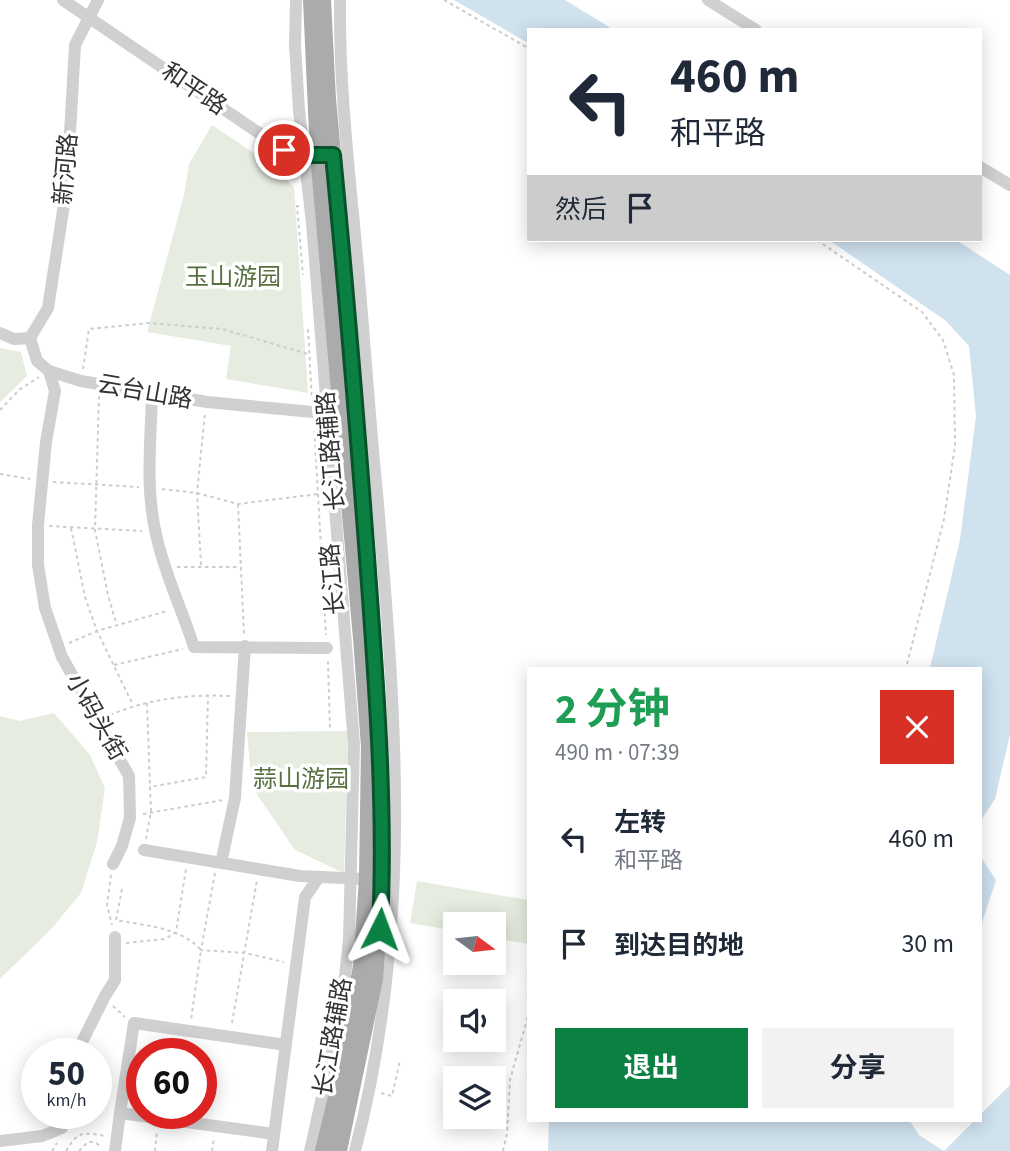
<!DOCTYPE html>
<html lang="zh">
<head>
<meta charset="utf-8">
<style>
	body { margin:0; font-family:"Source Sans 3","Noto Sans SC",sans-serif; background:#f2f2f3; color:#1f2937; height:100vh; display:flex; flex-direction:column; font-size:26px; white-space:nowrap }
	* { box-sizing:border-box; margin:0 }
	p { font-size:23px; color:#747a83 }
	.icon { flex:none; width:38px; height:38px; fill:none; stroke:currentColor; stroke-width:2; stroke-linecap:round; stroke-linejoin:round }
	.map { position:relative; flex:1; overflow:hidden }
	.drawer { position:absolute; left:527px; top:667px; width:455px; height:455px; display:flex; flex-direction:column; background:#fff; border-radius:0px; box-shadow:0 4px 18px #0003 }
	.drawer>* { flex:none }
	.guide { position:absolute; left:527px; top:28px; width:455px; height:214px; border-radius:0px; box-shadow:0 4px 18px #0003; background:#fff; color:#1f2937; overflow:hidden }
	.needle { width:46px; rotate:105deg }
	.tools { position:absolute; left:443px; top:912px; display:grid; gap:14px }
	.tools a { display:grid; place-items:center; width:63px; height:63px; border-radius:0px; background:#fff; box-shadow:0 4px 18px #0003; font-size:35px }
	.speed { position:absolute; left:21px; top:1038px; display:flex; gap:14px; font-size:35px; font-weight:700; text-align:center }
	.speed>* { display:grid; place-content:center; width:91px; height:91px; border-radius:50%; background:#fff; box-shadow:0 4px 18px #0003; line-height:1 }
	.speed small { font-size:18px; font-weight:400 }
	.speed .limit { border:10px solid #d22; background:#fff; color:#111 }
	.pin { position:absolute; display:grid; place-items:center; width:60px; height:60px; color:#fff; margin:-30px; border:4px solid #fff; border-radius:50%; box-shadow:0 2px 7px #0007 }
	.me { position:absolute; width:77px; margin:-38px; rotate:3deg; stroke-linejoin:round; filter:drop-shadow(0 0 5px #0008) }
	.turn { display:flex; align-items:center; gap:24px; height:147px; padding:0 28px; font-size:32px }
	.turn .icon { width:91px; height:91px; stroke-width:2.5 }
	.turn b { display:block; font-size:49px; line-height:60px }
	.then { display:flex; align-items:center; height:66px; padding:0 28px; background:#0003; gap:14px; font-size:26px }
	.round { display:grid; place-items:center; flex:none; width:74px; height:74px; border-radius:0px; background:#f2f2f3 }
	.summary { display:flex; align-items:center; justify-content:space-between; height:119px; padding:0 28px }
	h1 { font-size:42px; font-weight:700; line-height:52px; color:#1e9e55 }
	.cta { display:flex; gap:14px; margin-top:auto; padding:14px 28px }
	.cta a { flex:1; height:80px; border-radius:0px; background:#0b8043; color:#fff; font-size:28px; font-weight:700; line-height:80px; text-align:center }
	.cta a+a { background:#f2f2f3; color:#1f2937 }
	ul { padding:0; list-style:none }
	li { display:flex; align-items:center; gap:21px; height:105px; padding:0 28px }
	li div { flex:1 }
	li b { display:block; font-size:26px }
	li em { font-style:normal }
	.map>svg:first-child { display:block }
</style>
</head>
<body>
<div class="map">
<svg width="1010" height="1151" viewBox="0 0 1010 1151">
	<rect width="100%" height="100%" fill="#fff"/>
	<path fill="#e6ecdf" d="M 212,125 L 267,162 L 294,187 L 308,393 L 226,379 L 231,346 L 147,332 L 184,195 L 189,164 Z
		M 0,348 L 21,352 L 27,376 L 0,402 Z
		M 54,713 L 90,755 L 105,788 L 97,842 L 81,893 L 52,928 L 0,979 L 0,716 L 19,721 Z
		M 348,731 L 344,873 L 295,850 L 252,787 L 247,732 Z
		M 417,881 L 528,900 L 528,944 L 494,938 L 494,924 L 455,924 L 455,931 L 410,923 Z"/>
	<path fill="#cfe2ee" d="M 454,0 L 565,0 L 614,30 L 528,30 L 528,43 Z
		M 829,240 L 956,240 L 1010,275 L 1010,735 L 995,799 L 980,822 L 980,668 L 930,668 L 960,540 L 976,416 L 969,346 L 946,321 Z
		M 980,856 L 996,880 L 980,929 Z
		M 1010,1085 L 1010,1151 L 548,1151 L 549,1120 L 909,1120 L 919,1135 L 944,1151 L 975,1120 L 980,1120 L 980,1115 Z"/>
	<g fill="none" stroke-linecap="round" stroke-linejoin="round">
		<path stroke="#cdcdcd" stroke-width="2" stroke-dasharray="3.5 3.5" stroke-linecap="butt" d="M 444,0 L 528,48
			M 299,206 L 297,206 L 303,275
			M 817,240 L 922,312 L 943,340 L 954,375 L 955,446 L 944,519 L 906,668
			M 308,329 L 312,401
			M 83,369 L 89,329 L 149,323 L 222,329 L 308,354
			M 99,396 L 95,530 L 108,595 L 117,626
			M 0,410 L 19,390 L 39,377
			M 314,424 L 326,635
			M 0,474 L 30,479
			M 53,482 L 139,487
			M 162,489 L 197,493 L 238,504 L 318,494
			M 238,504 L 244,634
			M 49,526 L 142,531
			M 71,528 L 85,597 L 97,631 L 133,705
			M 201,565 L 197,493 L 205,413
			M 177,567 L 240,567
			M 69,643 L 97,631 L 167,611
			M 328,661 L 330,731
			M 114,665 L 183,649
			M 147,703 L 150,787
			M 110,715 C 148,699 189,694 231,696
			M 143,814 L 223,800
			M 146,839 L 151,811 L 150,787 L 206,777 L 208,695
			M 215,873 L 201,950 L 245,953 L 284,962
			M 111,875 L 107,905 L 112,925
			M 122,889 L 116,920 C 146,926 180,927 201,950 L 191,1020
			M 126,943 L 165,939 L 176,932 L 186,869
			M 113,1006 L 125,1017
			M 232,1023 L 257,880
			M 381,1093 L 392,1096 L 400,1060
			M 52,1151 L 57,1143
			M 66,1151 C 78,1131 82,1132 105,1136
			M 79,1151 L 88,1142 L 94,1142 L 102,1147
			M 155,1151 L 157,1131
			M 212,1151 L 214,1137
			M 503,1151 L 507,1133 L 510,1080 L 528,1016"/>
		<path stroke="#d0d0d0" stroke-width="12" d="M 63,0 L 284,150 L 310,155
			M 296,0 L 295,45 L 299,110 L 312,223 L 354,744 L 349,940 L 341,1012 L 310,1151
			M 340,0 C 339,89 350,178 358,267 C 365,346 370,425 378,504 C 397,726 412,933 355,1151
			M 708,0 L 756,30
			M 980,167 L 1010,185
			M 0,333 L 14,339 L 30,338
			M 30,338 L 48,308 L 67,185 L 75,45 L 98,0
			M 30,338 L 37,361 L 49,371 L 81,381 L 207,402 L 313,412
			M 49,371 L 55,391 L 46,442 L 38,525 L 38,565 L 45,608 L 62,657 L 129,776 L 130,818 L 122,846 L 113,864
			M 152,393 C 151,440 145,488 156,534 C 164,573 182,609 194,647 L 327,648
			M 144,850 L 300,876 L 367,879
			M 221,863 L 235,798 L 245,646
			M 76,1054 L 105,996 L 115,980 L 115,937
			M 274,1134 L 120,1113 L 134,1023 L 286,1045
			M 0,1141 L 42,1136 L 62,1128 L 66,1113
			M 115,1151 L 120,1113
			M 272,1151 L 305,897 L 319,877"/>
		<path stroke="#ababab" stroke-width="16" d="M 311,0 L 318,155 L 361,638 L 369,747 L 367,879 L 361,966 L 340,1081 L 323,1151
			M 323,0 L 328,99 L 355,396 L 369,586 L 378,704 L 383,863 L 375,979 L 339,1151"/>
	</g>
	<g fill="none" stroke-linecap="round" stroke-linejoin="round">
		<g stroke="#07532c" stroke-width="18">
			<path id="route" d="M 284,150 L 304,155 L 333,155 C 346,289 357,423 367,557 C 376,681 386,805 380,929"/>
		</g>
		<use href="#route" stroke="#0b8043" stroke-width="12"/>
	</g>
	<g text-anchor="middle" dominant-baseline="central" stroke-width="7" stroke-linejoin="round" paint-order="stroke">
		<g font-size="24" fill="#333" stroke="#fff">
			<text transform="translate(194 89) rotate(34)">和平路</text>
			<text transform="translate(66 169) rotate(-85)">新河路</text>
			<text transform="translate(145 392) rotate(10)">云台山路</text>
			<text transform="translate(331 451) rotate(-95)">长江路辅路</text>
			<text transform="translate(333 579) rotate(-95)">长江路</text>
			<text transform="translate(96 717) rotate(60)">小码头街</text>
			<text transform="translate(333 1037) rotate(-80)">长江路辅路</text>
		</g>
		<g font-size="24" fill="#56703f" stroke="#fff">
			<text x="233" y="277">玉山游园</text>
			<text x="301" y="779">蒜山游园</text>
		</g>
	</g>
</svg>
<div class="tools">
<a><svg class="needle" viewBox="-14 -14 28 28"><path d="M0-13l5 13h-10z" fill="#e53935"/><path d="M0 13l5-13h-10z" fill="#747a83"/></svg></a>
<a><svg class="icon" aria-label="sound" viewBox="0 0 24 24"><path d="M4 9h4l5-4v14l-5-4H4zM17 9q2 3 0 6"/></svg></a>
<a><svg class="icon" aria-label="layers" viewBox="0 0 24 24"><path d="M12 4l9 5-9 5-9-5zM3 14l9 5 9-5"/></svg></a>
</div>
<div class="speed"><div>50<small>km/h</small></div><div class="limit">60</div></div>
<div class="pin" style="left:284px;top:150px;background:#d93025"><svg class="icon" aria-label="arrive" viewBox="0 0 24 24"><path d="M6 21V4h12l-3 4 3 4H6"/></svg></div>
<svg class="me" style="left:380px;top:929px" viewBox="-20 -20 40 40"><path d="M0-17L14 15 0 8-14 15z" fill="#0b8043" stroke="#fff" stroke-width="4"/></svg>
<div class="guide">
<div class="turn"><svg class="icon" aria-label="left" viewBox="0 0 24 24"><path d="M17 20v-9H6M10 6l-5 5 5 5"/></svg><div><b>460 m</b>和平路</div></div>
<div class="then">然后<svg class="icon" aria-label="arrive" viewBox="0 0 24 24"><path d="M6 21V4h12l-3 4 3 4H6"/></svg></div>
</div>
<section class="drawer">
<div class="summary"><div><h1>2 分钟</h1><p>490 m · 07:39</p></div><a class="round" style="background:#d93025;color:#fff"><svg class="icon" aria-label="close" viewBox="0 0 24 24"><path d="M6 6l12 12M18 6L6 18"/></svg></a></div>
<ul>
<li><svg class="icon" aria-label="left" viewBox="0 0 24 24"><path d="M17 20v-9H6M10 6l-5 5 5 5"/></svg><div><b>左转</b><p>和平路</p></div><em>460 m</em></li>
<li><svg class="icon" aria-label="arrive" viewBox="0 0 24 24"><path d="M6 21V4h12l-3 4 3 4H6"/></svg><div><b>到达目的地</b></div><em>30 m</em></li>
</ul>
<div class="cta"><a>退出</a><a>分享</a></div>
</section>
</div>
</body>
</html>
